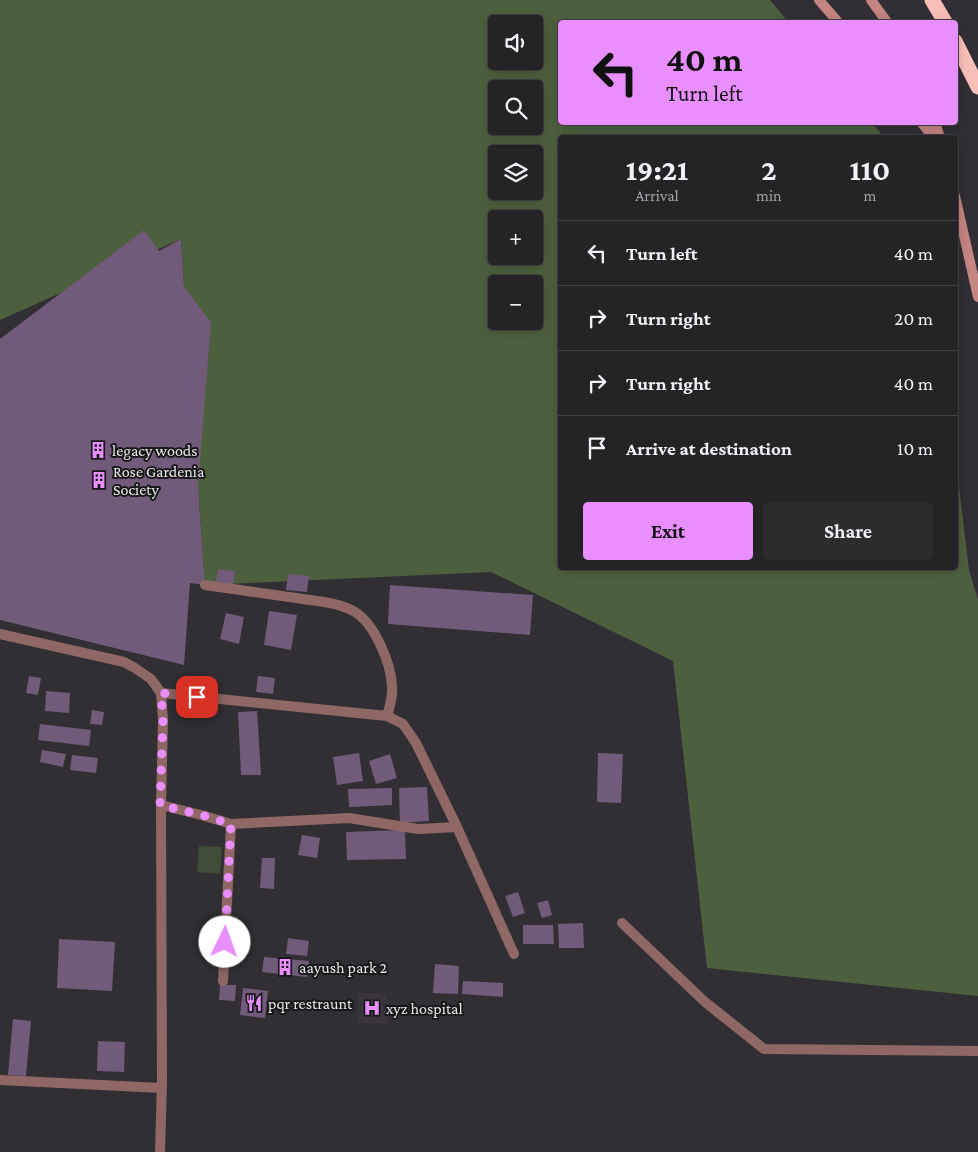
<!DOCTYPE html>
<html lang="en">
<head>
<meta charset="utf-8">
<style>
	body { margin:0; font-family:"Crimson Pro",serif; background:#2d2b2e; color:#f1f3f6; height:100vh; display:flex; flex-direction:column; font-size:19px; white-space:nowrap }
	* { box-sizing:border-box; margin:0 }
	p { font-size:16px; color:#a3a4a7 }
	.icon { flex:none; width:28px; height:28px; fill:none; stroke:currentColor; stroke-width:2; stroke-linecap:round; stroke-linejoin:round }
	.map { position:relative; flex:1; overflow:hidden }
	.sheet { position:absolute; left:558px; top:135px; width:400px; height:435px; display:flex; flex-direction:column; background:#252326; border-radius:5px; box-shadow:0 2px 12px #0003,0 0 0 1px #424043 }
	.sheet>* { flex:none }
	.top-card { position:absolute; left:558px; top:20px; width:400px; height:105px; border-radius:5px; box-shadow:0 2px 12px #0003,0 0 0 1px #424043; background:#e98efe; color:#111; overflow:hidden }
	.fabs { position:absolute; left:488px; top:15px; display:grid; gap:10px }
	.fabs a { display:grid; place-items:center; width:55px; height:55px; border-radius:5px; background:#252326; box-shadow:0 2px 12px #0003,0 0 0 1px #424043; font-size:25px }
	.pin { position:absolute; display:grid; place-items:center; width:42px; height:42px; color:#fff; margin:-21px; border-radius:10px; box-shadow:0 2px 8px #0006 }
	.me { position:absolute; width:55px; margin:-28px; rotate:3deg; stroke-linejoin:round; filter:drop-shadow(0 0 4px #0008) }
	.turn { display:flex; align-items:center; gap:18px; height:105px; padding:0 25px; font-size:22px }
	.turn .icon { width:65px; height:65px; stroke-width:2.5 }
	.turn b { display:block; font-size:35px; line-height:42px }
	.eta { display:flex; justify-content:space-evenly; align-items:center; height:85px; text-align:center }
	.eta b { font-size:30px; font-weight:700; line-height:35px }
	.button { display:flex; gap:10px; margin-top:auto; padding:10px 25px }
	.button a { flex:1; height:58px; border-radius:5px; background:#e98efe; color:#111; font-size:20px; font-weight:700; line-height:58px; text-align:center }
	.button a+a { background:#2d2b2e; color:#f1f3f6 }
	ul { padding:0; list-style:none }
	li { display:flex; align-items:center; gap:15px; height:65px; padding:0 25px; border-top:1px solid #424043 }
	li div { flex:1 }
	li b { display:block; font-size:19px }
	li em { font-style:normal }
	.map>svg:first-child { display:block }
</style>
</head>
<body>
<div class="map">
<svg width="978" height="1152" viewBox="0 0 978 1152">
	<rect width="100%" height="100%" fill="#312f33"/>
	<path fill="#39343e" d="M 358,993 L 387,994 L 387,1024 L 358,1023 Z"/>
	<path fill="#3f4c36" d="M 199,846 L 222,847 L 220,874 L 197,872 Z"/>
	<path fill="#4d603e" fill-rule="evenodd" d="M 0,0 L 770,0 L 788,22 L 560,22 L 560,122 L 871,122 L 884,137 L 560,138 L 560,568 L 955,568 L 955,454 L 969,570 L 978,600 L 978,996 L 707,968 L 673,661 L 491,572 L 205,585 L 181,239 L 0,320 ZM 496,24 L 534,24 L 534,61 L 496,61 ZM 496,89 L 534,89 L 534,126 L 496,126 ZM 496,154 L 534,154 L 534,191 L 496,191 ZM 496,219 L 534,219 L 534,256 L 496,256 ZM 496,284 L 534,284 L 534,321 L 496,321 Z"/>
	<path fill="#715a7a" d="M 144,230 L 159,251 L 181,239 L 184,286 L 211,323 L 198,485 L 205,585 L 190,583 L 184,665 L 0,620 L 0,339 Z
		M 218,569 L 235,571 L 233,584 L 216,581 Z
		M 288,574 L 309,576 L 307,592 L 286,590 Z
		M 390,585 L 533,595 L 530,635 L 388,624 Z
		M 269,611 L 297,615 L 291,650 L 264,645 Z
		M 226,613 L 244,617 L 239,644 L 220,639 Z
		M 29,676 L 41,678 L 38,695 L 26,693 Z
		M 258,676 L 275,678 L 273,694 L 256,692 Z
		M 46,691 L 70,693 L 69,713 L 45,711 Z
		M 92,710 L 104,712 L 102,725 L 90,724 Z
		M 257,711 L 261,775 L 241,775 L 238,712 Z
		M 40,724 L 91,730 L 89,746 L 38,740 Z
		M 42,750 L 66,754 L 63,767 L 40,762 Z
		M 359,753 L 363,781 L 337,785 L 333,757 Z
		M 598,753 L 623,754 L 621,803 L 597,802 Z
		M 390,754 L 397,778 L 376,784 L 369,761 Z
		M 72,755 L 98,758 L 96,773 L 70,770 Z
		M 427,787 L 429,821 L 400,823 L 399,788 Z
		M 392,788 L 392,805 L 349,807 L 348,789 Z
		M 405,830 L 406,859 L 347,860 L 346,832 Z
		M 302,835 L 320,838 L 317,858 L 298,855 Z
		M 262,858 L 275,858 L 274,889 L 260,888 Z
		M 518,892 L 525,913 L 513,917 L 505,896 Z
		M 548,900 L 552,915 L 542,918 L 537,903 Z
		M 583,923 L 584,948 L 559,948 L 558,924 Z
		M 523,925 L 553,925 L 554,944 L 523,944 Z
		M 288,938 L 309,941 L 307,956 L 286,954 Z
		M 59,939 L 115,942 L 112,991 L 57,988 Z
		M 264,957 L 309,961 L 307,977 L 262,972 Z
		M 435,964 L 459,966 L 458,994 L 433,993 Z
		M 463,981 L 503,983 L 503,997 L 462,994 Z
		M 220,985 L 236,985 L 235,1001 L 219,1000 Z
		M 243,988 L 268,991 L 265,1018 L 240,1015 Z
		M 13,1019 L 31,1021 L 26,1076 L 8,1075 Z
		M 98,1041 L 125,1042 L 124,1072 L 97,1071 Z"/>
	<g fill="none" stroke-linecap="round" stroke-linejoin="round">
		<path stroke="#8f6764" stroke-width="10" d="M 622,923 L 705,1002 L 764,1049 L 978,1051"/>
		<path stroke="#8f6764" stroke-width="10" d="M 205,585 C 235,589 266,594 296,598 C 315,601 338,602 355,612 C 375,624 391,664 392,686 C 393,696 390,706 387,716
			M 0,634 L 124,662 L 135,668 L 151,679 L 161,693 L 163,720 L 161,805 L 162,1082 L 160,1152
			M 161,693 L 387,716 L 403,724 L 416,743 L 457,827 L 514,954
			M 161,805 L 205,816 L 231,824 L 349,818 L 418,829 L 457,827
			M 223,981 L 231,824
			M 0,1080 L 162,1088"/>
		<path stroke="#c58581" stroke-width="10" d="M 819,0 L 838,22
			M 871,0 L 887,22
			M 921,122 L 934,138
			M 935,122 L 940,138
			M 955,196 L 978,297"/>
		<path stroke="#fabeb9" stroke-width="15" d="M 932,0 L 945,22
			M 955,41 L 978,87"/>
	</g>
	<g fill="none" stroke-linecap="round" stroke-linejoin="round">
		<path stroke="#e98efe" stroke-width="9" stroke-dasharray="0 16.2" d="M 197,697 L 161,693 L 163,720 L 160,805 L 205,816 L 231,824 L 225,942"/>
	</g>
	<defs>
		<g id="building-bare" transform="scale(1.35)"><path d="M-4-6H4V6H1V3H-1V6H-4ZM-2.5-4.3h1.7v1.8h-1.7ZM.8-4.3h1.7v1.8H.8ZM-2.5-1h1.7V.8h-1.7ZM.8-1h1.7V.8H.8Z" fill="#e98efe" stroke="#181719" stroke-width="2.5" paint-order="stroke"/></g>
		<g id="restaurant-bare" transform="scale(1.35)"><path d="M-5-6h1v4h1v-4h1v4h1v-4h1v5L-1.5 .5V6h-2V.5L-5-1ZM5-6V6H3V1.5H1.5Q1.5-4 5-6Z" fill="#e98efe" stroke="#181719" stroke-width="2.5" paint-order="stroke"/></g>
		<g id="hospital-bare" transform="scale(1.35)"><path d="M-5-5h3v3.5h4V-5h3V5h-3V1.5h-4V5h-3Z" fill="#e98efe" stroke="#181719" stroke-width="2.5" paint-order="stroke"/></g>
	</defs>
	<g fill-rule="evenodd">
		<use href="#building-bare" x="98" y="450"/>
		<use href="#building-bare" x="99" y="480"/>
		<use href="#building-bare" x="285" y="967"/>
		<use href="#restaurant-bare" x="254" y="1003"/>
		<use href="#hospital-bare" x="372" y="1008"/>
	</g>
	<g text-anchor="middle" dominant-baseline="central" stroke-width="4" stroke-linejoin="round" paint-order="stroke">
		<g font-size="16" fill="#e8e7e9" stroke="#181719" text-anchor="start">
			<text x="112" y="450">legacy woods</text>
			<text x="113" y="471">Rose Gardenia<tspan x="113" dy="18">Society</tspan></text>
			<text x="299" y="967">aayush park 2</text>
			<text x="268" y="1003">pqr restraunt</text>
			<text x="386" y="1008">xyz hospital</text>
		</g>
	</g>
</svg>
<div class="fabs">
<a><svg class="icon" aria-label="sound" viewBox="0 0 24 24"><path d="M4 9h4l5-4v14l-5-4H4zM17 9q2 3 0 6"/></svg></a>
<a><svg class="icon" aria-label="search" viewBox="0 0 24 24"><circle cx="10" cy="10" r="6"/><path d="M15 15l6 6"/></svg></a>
<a><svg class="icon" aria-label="layers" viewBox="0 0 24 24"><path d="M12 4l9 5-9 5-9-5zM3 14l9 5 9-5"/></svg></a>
<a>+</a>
<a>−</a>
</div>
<div class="pin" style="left:197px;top:697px;background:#d93025"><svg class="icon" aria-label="arrive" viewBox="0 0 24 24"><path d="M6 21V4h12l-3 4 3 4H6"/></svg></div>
<svg class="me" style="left:225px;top:942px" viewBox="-20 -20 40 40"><circle r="19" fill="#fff"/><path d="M0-13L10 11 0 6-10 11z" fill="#e98efe"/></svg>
<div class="top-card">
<div class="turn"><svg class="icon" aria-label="left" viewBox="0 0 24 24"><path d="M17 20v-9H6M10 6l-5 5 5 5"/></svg><div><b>40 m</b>Turn left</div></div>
</div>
<section class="sheet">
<div class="eta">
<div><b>19:21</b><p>Arrival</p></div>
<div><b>2</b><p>min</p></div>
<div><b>110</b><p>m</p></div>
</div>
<ul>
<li><svg class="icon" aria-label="left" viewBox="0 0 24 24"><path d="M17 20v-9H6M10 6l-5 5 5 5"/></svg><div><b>Turn left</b></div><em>40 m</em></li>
<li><svg class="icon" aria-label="right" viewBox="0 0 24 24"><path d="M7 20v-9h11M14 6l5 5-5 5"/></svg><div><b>Turn right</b></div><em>20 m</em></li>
<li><svg class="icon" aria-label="right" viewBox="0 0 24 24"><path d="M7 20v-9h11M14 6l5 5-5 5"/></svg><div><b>Turn right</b></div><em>40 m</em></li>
<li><svg class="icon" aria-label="arrive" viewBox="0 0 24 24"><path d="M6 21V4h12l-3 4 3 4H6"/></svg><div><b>Arrive at destination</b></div><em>10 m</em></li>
</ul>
<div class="button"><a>Exit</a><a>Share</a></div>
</section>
</div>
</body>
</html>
